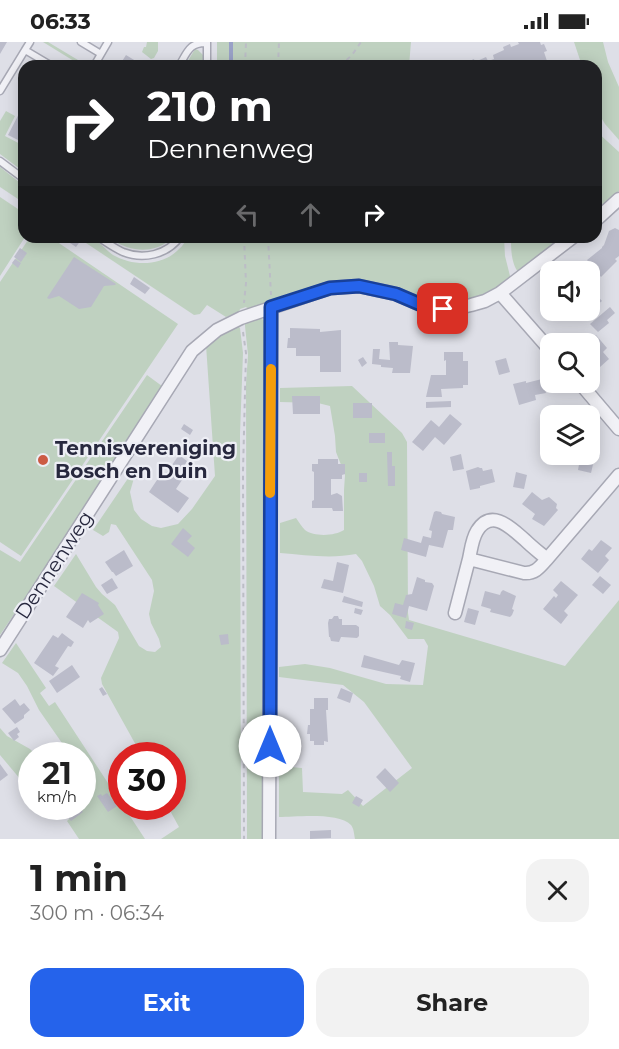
<!DOCTYPE html>
<html lang="en">
<head>
<meta charset="utf-8">
<style>
	body { margin:0; font-family:Montserrat,sans-serif; background:#f2f2f2; color:#222; height:100vh; display:flex; flex-direction:column; font-size:22px; white-space:nowrap }
	* { box-sizing:border-box; margin:0 }
	p { font-size:20px; color:#767676 }
	.icon { flex:none; width:33px; height:33px; fill:none; stroke:currentColor; stroke-width:2; stroke-linecap:round; stroke-linejoin:round }
	.map { position:relative; height:797px; overflow:hidden }
	.panel { display:flex; flex-direction:column; background:#fff; flex:1 }
	.panel>* { flex:none }
	.top-card { position:absolute; left:18px; top:18px; width:584px; height:183px; border-radius:18px; box-shadow:0 3px 15px #0003; background:#202124; color:#fff; overflow:hidden }
	.fabs { position:absolute; left:540px; top:219px; display:grid; gap:12px }
	.fabs a { display:grid; place-items:center; width:60px; height:60px; border-radius:12px; background:#fff; box-shadow:0 3px 15px #0003; font-size:30px }
	.speed { position:absolute; left:18px; top:700px; display:flex; gap:12px; font-size:30px; font-weight:700; text-align:center }
	.speed>* { display:grid; place-content:center; width:78px; height:78px; border-radius:50%; background:#fff; box-shadow:0 3px 15px #0003; line-height:1 }
	.speed small { font-size:15px; font-weight:400 }
	.speed .limit { border:9px solid #d22; background:#fff; color:#111 }
	.pin { position:absolute; display:grid; place-items:center; width:51px; height:51px; color:#fff; margin:-26px; border-radius:12px; box-shadow:0 3px 9px #0006 }
	.me { position:absolute; width:66px; margin:-33px; rotate:0deg; stroke-linejoin:round; filter:drop-shadow(0 0 4px #0008) }
	.turn { display:flex; align-items:center; gap:21px; height:126px; padding:0 30px; font-size:27px }
	.turn .icon { width:78px; height:78px; stroke-width:2.5 }
	.turn b { display:block; font-size:42px; line-height:51px }
	.lanes { display:flex; align-items:center; height:57px; padding:0 30px; background:#0003; justify-content:center; gap:30px; direction:ltr }
	.lanes .off { opacity:.35 }
	.round { display:grid; place-items:center; flex:none; width:63px; height:63px; border-radius:18px; background:#f2f2f2 }
	.summary { display:flex; align-items:center; justify-content:space-between; height:102px; padding:0 30px }
	h1 { font-size:36px; font-weight:700; line-height:45px }
	.cta { display:flex; gap:12px; margin-top:auto; padding:12px 30px }
	.cta a { flex:1; height:69px; border-radius:18px; background:#2563eb; color:#fff; font-size:24px; font-weight:700; line-height:69px; text-align:center }
	.cta a+a { background:#f2f2f2; color:#222 }
	.status { display:flex; justify-content:space-between; align-items:center; height:42px; padding:0 30px; background:#fff; direction:ltr }
	.status svg { height:16px; fill:currentColor }
	.map>svg:first-child { display:block }
</style>
</head>
<body>
<div class="status"><b>06:33</b><svg viewBox="0 0 49 12"><path d="M0 12V9h3v3zM5 12V6h3v6zM10 12V3h3v9zM15 12V0h3v12zM26 1h20v11H26zM47 4h2v5h-2z"/></svg></div>
<div class="map">
<svg width="619" height="797" viewBox="0 0 619 797">
	<rect width="100%" height="100%" fill="#dedfe7"/>
	<path fill="#bfd1c0" d="M 43,0 L 48,0 L 88,24 L 82,24 Z
		M 147,0 L 158,0 L 158,9 L 154,16 L 151,17 L 142,10 L 144,5 L 146,5 Z
		M 217,0 L 411,0 L 409,24 L 217,24 Z
		M 574,0 L 603,0 L 608,20 L 619,45 L 619,98 L 605,82 L 596,67 L 596,24 L 582,24 Z
		M 195,7 L 198,8 L 204,14 L 204,24 L 185,24 Z
		M 6,69 L 15,74 L 5,94 L 24,104 L 24,130 L 0,112 L 0,79 Z
		M 596,89 L 619,110 L 619,149 L 596,169 Z
		M 0,125 L 24,144 L 24,161 L 0,145 Z
		M 0,155 L 24,171 L 25,195 L 0,234 Z
		M 30,195 L 50,195 L 178,282 L 21,514 L 0,500 L 0,240 Z
		M 77,195 C 81,195 87,194 91,196 C 99,199 106,208 113,213 C 134,225 163,224 179,207 C 183,204 185,199 188,195 L 504,195 L 505,214 L 511,238 L 502,248 L 457,265 L 414,257 L 380,244 L 302,251 L 268,260 L 248,267 L 246,265 L 240,267 L 239,270 L 226,275 L 207,263 L 200,272 L 194,273 Z
		M 115,195 L 120,195 L 127,198 L 129,195 L 173,195 C 156,212 132,211 113,198 Z
		M 511,195 L 566,195 L 519,231 C 511,222 511,207 511,195 Z
		M 255,277 L 262,277 L 268,281 L 265,797 L 247,797 L 246,342 L 248,313 L 245,284 L 245,280 Z
		M 237,283 L 240,286 L 243,311 L 240,392 L 241,797 L 161,797 L 179,785 L 168,765 L 172,765 L 172,714 L 142,714 L 102,642 L 101,636 L 119,596 L 118,590 L 54,544 L 76,512 L 96,545 L 102,552 L 115,563 L 139,604 L 147,609 L 155,610 L 161,605 L 159,597 L 151,581 L 149,572 L 154,549 L 152,538 L 116,483 L 111,482 L 109,490 L 103,494 L 93,488 L 135,426 L 134,436 L 130,450 L 134,468 L 141,477 L 152,484 L 161,486 L 178,482 L 192,467 L 215,434 L 206,303 L 220,292 Z
		M 147,333 L 166,347 L 0,593 L 0,508 L 20,520 Z
		M 352,344 L 402,391 L 407,400 L 408,571 L 409,578 L 565,624 L 619,558 L 619,797 L 355,797 C 354,792 354,787 351,783 C 339,770 296,775 279,775 L 279,724 L 302,726 L 303,750 L 342,752 L 348,748 L 363,764 L 412,726 L 364,660 L 343,643 L 279,635 L 279,625 L 305,622 L 330,626 L 386,642 L 423,643 L 428,604 L 424,597 L 408,597 L 390,573 L 380,564 L 374,544 L 362,519 L 356,512 C 331,517 305,513 280,511 L 280,481 L 296,476 C 299,480 302,485 305,488 C 314,495 335,494 344,488 L 344,448 L 345,433 L 336,410 L 335,394 L 330,364 L 318,361 L 280,360 L 280,346 Z
		M 16,601 L 46,646 L 40,651 L 49,664 L 55,660 L 121,761 L 122,765 L 124,765 L 145,797 L 79,797 L 67,779 L 72,774 L 67,765 L 82,765 L 82,714 L 71,714 L 39,668 L 27,644 L 18,631 L 2,621 Z
		M 0,686 L 7,694 L 30,707 L 37,714 L 32,714 L 31,750 L 0,713 Z"/>
	<g fill="none" stroke-linecap="round" stroke-linejoin="round">
		<path stroke="#99a1c7" stroke-width="4" d="M 231,24 L 231,0"/>
	</g>
	<path fill="#bbbcca" d="M 0,0 L 7,0 L 0,12 Z
		M 518,0 L 540,0 L 541,3 L 544,2 L 547,9 L 544,10 L 547,19 L 543,20 L 545,24 L 468,24 L 467,20 L 474,17 L 475,20 L 486,15 L 488,19 L 494,17 L 493,13 L 504,8 L 503,5 L 510,2 L 511,5 L 519,2 Z
		M 126,13 L 144,24 L 119,24 Z
		M 24,62 L 24,101 L 8,93 Z
		M 615,186 L 619,188 L 619,214 L 615,217 L 617,219 L 601,235 L 587,218 L 602,206 L 602,205 L 604,203 L 609,189 Z
		M 61,195 L 76,195 L 81,198 L 76,205 Z
		M 20,206 L 27,211 L 21,220 L 14,215 Z
		M 74,215 L 116,242 L 115,243 L 104,244 L 91,265 L 79,267 L 59,254 L 49,257 L 47,256 Z
		M 15,217 L 21,221 L 18,226 L 12,221 Z
		M 134,235 L 150,246 L 145,252 L 130,242 Z
		M 592,248 L 602,259 L 593,266 L 590,262 L 590,250 Z
		M 550,254 L 550,268 L 543,260 Z
		M 610,265 L 615,271 L 607,278 L 609,281 L 598,290 L 590,282 Z
		M 551,268 L 568,268 L 559,277 Z
		M 290,286 L 320,287 L 320,290 L 341,288 L 341,330 L 320,330 L 320,314 L 296,314 L 296,306 L 287,306 L 288,296 L 290,296 Z
		M 596,293 L 607,306 L 603,310 L 609,317 L 600,325 L 590,314 L 590,302 L 586,302 Z
		M 389,300 L 398,300 L 398,303 L 413,304 L 410,331 L 392,331 L 393,326 L 381,325 L 381,323 L 372,322 L 373,307 L 380,307 L 379,317 L 390,318 Z
		M 444,310 L 463,310 L 463,319 L 468,319 L 468,343 L 463,343 L 463,346 L 441,347 L 442,355 L 426,355 L 431,333 L 446,333 L 446,318 L 444,319 Z
		M 363,315 L 367,321 L 362,325 L 358,318 Z
		M 506,316 L 510,330 L 499,333 L 495,319 Z
		M 542,337 L 546,351 L 535,353 L 536,358 L 519,363 L 513,342 L 526,339 L 526,341 Z
		M 292,354 L 320,354 L 320,372 L 293,372 Z
		M 451,359 L 451,365 L 426,366 L 426,360 Z
		M 353,361 L 372,361 L 372,376 L 353,376 Z
		M 564,368 L 569,374 L 556,374 Z
		M 450,372 L 462,382 L 444,403 L 435,395 L 423,409 L 412,400 L 431,378 L 439,385 Z
		M 184,382 L 193,388 L 190,393 L 181,387 Z
		M 369,391 L 385,391 L 385,401 L 369,401 Z
		M 590,400 L 600,403 L 599,409 L 600,410 L 600,414 L 595,414 L 591,431 L 578,428 L 580,417 L 575,415 L 576,412 L 590,412 Z
		M 387,410 L 392,410 L 392,424 L 395,424 L 395,444 L 388,444 Z
		M 461,412 L 464,427 L 453,429 L 450,415 Z
		M 179,413 L 187,419 L 183,426 L 188,429 L 176,447 L 189,456 L 178,471 L 149,450 L 159,435 L 162,437 Z
		M 318,417 L 338,417 L 338,422 L 345,422 L 345,432 L 342,433 L 342,437 L 331,437 L 331,453 L 337,451 L 342,454 L 343,469 L 333,469 L 332,466 L 312,466 L 312,459 L 314,458 L 314,430 L 312,429 L 312,422 L 318,422 Z
		M 478,425 L 480,426 L 482,426 L 483,429 L 492,427 L 495,440 L 480,444 L 480,446 L 470,448 L 466,429 Z
		M 516,430 L 527,433 L 524,447 L 513,445 Z
		M 359,431 L 367,431 L 367,440 L 359,440 Z
		M 532,450 L 542,458 L 549,455 L 557,462 L 556,466 L 558,468 L 544,484 L 532,477 L 535,472 L 522,462 Z
		M 436,469 L 441,470 L 442,472 L 455,475 L 453,488 L 448,488 L 443,506 L 429,503 L 426,515 L 401,508 L 404,496 L 421,501 L 423,494 L 431,496 L 432,489 L 429,488 L 434,470 Z
		M 183,486 L 192,494 L 187,499 L 195,506 L 188,515 L 171,502 Z
		M 601,498 L 612,506 L 605,514 L 609,518 L 598,531 L 581,517 L 589,507 L 592,509 Z
		M 124,508 L 133,524 L 116,534 L 113,530 L 112,530 L 105,520 Z
		M 337,520 L 349,523 L 343,551 L 321,546 L 324,537 L 333,539 Z
		M 600,534 L 611,543 L 603,552 L 592,543 Z
		M 417,535 L 425,538 L 425,540 L 432,541 L 434,544 L 427,569 L 409,564 L 406,576 L 392,572 L 395,561 L 403,563 L 406,553 L 412,552 Z
		M 112,536 L 118,546 L 107,552 L 101,543 Z
		M 561,539 L 578,553 L 564,569 L 568,573 L 561,582 L 543,567 L 554,554 L 556,556 L 558,553 L 553,548 Z
		M 503,548 L 516,554 L 512,567 L 514,568 L 512,573 L 510,575 L 490,570 L 491,567 L 481,564 L 485,549 L 500,553 L 501,550 Z
		M 82,551 L 99,561 L 98,563 L 104,572 L 90,581 L 88,578 L 83,586 L 66,575 Z
		M 344,554 L 363,560 L 362,565 L 342,560 Z
		M 355,566 L 363,568 L 361,573 L 354,571 Z
		M 468,566 L 479,569 L 475,583 L 464,580 Z
		M 334,574 L 338,574 L 339,577 L 342,577 L 342,583 L 356,583 L 359,585 L 359,594 L 357,596 L 342,595 L 341,595 L 339,600 L 331,599 L 330,595 L 329,595 L 328,581 L 329,577 L 332,577 Z
		M 406,579 L 414,581 L 412,588 L 405,586 Z
		M 62,591 L 74,600 L 71,605 L 68,604 L 55,624 L 59,626 L 53,634 L 34,621 L 53,593 L 58,596 Z
		M 228,592 L 229,602 L 221,603 L 219,593 Z
		M 364,613 L 399,623 L 402,618 L 415,621 L 410,640 L 400,637 L 401,634 L 361,625 Z
		M 72,623 L 80,635 L 57,651 L 49,639 Z
		M 102,645 L 107,652 L 103,654 L 99,647 Z
		M 341,646 L 353,651 L 350,661 L 337,656 Z
		M 314,656 L 328,656 L 328,668 L 326,668 L 328,700 L 324,699 L 324,703 L 314,703 L 314,699 L 310,699 L 310,692 L 307,692 L 308,683 L 310,683 L 310,667 L 314,667 Z
		M 15,657 L 20,664 L 24,661 L 30,668 L 24,673 L 24,676 L 15,682 L 2,667 Z
		M 17,685 L 20,690 L 17,692 L 19,695 L 14,699 L 8,691 Z
		M 0,722 L 8,733 L 0,739 Z
		M 385,726 L 399,741 L 390,750 L 376,735 Z
		M 107,751 L 117,764 L 108,770 L 97,754 L 101,752 L 102,754 Z
		M 356,754 L 363,758 L 359,765 L 352,761 Z
		M 61,765 L 79,765 L 83,770 L 71,779 Z
		M 331,788 L 331,796 L 310,797 L 310,789 Z"/>
	<g fill="none" stroke-linecap="round" stroke-linejoin="round">
		<g stroke="#a7a8b4" stroke-width="9">
			<path id="service" d="M 81,0 L 101,12
				M 207,0 L 207,24
				M 25,8 L 30,0
				M 94,24 L 108,0
				M 179,24 C 187,11 189,0 207,1
				M 0,49 L 25,8 L 52,24
				M 0,119 L 24,137
				M 98,195 C 106,200 114,206 123,210 C 143,218 167,213 180,195"/>
		</g>
		<g stroke="#a7a8b4" stroke-width="15">
			<path id="minor" d="M 596,178 L 619,157
				M 500,251 L 550,308
				M 579,340 L 619,387
				M 547,517 C 540,511 532,505 525,498 C 512,487 492,465 477,489 C 472,497 471,508 469,517 L 524,531 C 535,532 540,525 547,517 L 619,433
				M 455,571 L 469,517
				M 0,608 L 192,309 L 217,288 L 241,276 L 330,246 L 359,244 L 396,252 L 424,264 L 443,267 L 458,266 L 471,263 L 485,259 L 500,251 L 573,195
				M 269,797 L 271,265"/>
		</g>
		<path stroke="#bcbdc6" stroke-width="2" stroke-dasharray="4.5 4.5" stroke-linecap="butt" d="M 245,24 L 246,0
			M 278,24 L 279,0
			M 340,24 L 352,13 L 361,0
			M 244,195 L 246,241 L 244,261
			M 268,195 L 271,253
			M 243,290 L 246,311 L 243,429 L 244,797"/>
		<use href="#service" stroke="#f1f1f6" stroke-width="6"/>
		<use href="#minor" stroke="#f1f1f6" stroke-width="12"/>
	</g>
	<g fill="none" stroke-linecap="round" stroke-linejoin="round">
		<g stroke="#184099" stroke-width="15">
			<path id="route" d="M 270,704 L 271,265 L 330,246 L 359,244 L 396,252 L 424,264 L 443,267"/>
		</g>
		<use href="#route" stroke="#2563eb" stroke-width="10"/>
		<path stroke="#f59e0b" stroke-width="10" d="M 270,451 L 271,327"/>
	</g>
	<circle fill="#cc5b44" stroke="#edeef5" stroke-width="2" cx="43" cy="418" r="6"/>
	<g text-anchor="middle" dominant-baseline="central" stroke-width="4.5" stroke-linejoin="round" paint-order="stroke">
		<g font-size="20" font-weight="bold" fill="#27283e" stroke="#edeef5" text-anchor="start">
			<text x="55" y="406">Tennisvereniging<tspan x="55" dy="23">Bosch en Duin</tspan></text>
		</g>
		<g font-size="20" fill="#27283e" stroke="#edeef5">
			<text transform="translate(54 523) rotate(-57)">Dennenweg</text>
		</g>
	</g>
</svg>
<div class="fabs">
<a><svg class="icon" aria-label="sound" viewBox="0 0 24 24"><path d="M4 9h4l5-4v14l-5-4H4zM17 9q2 3 0 6"/></svg></a>
<a><svg class="icon" aria-label="search" viewBox="0 0 24 24"><circle cx="10" cy="10" r="6"/><path d="M15 15l6 6"/></svg></a>
<a><svg class="icon" aria-label="layers" viewBox="0 0 24 24"><path d="M12 4l9 5-9 5-9-5zM3 14l9 5 9-5"/></svg></a>
</div>
<div class="speed"><div>21<small>km/h</small></div><div class="limit">30</div></div>
<div class="pin" style="left:443px;top:267px;background:#d93025"><svg class="icon" aria-label="arrive" viewBox="0 0 24 24"><path d="M6 21V4h12l-3 4 3 4H6"/></svg></div>
<svg class="me" style="left:270px;top:704px" viewBox="-20 -20 40 40"><circle r="19" fill="#fff"/><path d="M0-13L10 11 0 6-10 11z" fill="#2563eb"/></svg>
<div class="top-card">
<div class="turn"><svg class="icon" aria-label="right" viewBox="0 0 24 24"><path d="M7 20v-9h11M14 6l5 5-5 5"/></svg><div><b>210 m</b>Dennenweg</div></div>
<div class="lanes"><svg class="icon off" aria-label="left" viewBox="0 0 24 24"><path d="M17 20v-9H6M10 6l-5 5 5 5"/></svg><svg class="icon off" aria-label="ahead" viewBox="0 0 24 24"><path d="M12 20V5M6 11l6-6 6 6"/></svg><svg class="icon" aria-label="right" viewBox="0 0 24 24"><path d="M7 20v-9h11M14 6l5 5-5 5"/></svg></div>
</div>
</div>
<section class="panel">
<div class="summary"><div><h1>1 min</h1><p>300 m · 06:34</p></div><a class="round"><svg class="icon" aria-label="close" viewBox="0 0 24 24"><path d="M6 6l12 12M18 6L6 18"/></svg></a></div>
<div class="cta"><a>Exit</a><a>Share</a></div>
</section>
</body>
</html>
